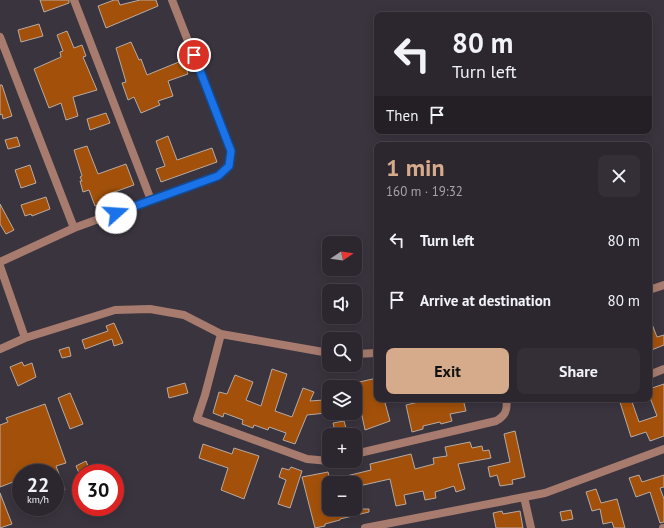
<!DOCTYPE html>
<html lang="en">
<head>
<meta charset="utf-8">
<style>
	body { margin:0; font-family:"PT Sans",sans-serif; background:#342f36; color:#f1f3f6; height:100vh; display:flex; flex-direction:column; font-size:15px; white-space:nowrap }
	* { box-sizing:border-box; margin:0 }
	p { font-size:13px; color:#a6a5aa }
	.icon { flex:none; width:22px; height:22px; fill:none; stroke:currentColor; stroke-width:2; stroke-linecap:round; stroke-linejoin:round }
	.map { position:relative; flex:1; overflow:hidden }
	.details { position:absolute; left:374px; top:142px; width:278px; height:260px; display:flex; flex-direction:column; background:#2c272e; border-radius:8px; box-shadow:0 2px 10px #0003,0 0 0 1px #48444a }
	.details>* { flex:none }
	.top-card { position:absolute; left:374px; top:12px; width:278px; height:122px; border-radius:8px; box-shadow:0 2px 10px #0003,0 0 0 1px #48444a; background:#2c272e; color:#f1f3f6; overflow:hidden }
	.needle { width:26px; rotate:77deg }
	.tools { position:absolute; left:322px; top:236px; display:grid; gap:8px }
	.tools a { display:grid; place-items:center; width:40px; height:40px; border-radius:8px; background:#2c272e; box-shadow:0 2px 10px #0003,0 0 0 1px #48444a; font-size:20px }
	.speed { position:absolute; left:12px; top:464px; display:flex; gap:8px; font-size:20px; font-weight:700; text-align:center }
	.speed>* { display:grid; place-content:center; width:52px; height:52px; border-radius:50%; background:#2c272e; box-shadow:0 2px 10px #0003,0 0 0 1px #48444a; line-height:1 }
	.speed small { font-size:10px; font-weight:400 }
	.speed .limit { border:6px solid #d22; background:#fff; color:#111 }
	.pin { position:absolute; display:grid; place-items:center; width:34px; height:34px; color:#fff; margin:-17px; border:2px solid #fff; border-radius:50%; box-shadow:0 1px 4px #0007 }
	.me { position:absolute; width:44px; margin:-22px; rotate:71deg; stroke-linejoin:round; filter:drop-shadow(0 0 3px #0008) }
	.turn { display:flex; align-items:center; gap:14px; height:84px; padding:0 12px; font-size:18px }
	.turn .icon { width:52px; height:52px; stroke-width:2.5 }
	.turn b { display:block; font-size:28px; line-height:34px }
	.then { display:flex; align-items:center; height:38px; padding:0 12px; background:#0003; gap:8px; font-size:15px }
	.round { display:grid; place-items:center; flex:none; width:42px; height:42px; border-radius:8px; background:#342f36 }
	.headline { display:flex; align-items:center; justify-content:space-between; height:68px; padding:0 12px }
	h1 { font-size:24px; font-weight:600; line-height:30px; color:#d6ab8b }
	.action { display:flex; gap:8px; margin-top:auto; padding:8px 12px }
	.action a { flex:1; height:46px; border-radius:8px; background:#d6ab8b; color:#111; font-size:16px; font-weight:600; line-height:46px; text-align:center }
	.action a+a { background:#342f36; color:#f1f3f6 }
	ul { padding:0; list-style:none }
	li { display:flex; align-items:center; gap:12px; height:60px; padding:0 12px }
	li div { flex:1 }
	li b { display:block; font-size:15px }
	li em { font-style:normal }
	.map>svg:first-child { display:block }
</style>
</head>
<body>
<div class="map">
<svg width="664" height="528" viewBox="0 0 664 528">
	<rect width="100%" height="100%" fill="#3a343e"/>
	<path fill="#a3510a" stroke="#b8aba3" d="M 40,0 L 69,0 L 69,3 L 44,12 Z
		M 114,0 L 118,0 L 120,5 L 140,0 L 156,0 L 158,6 L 106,28 L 98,6 Z
		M 39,24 L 43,36 L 21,42 L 18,30 Z
		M 67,31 L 74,48 L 82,45 L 86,56 L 83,57 L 97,90 L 73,97 L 78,116 L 66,120 L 61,103 L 49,108 L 34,69 L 61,57 L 60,52 L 63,51 L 57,35 Z
		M 131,42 L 139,60 L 141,59 L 147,75 L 186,59 L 190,67 L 186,68 L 188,74 L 168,81 L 173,96 L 158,101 L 160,105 L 141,113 L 134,97 L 128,100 L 122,83 L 126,82 L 116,48 Z
		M 0,85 L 2,85 L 12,116 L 3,119 L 2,114 L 0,115 Z
		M 106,113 L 110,123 L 90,130 L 87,119 Z
		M 168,136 L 177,160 L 212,148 L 217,162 L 161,182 L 156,169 L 165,166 L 156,141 Z
		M 17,137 L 20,146 L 8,149 L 5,140 Z
		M 87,146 L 98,174 L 126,164 L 134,185 L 106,195 L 108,202 L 95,206 L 89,190 L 83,192 L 80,181 L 82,181 L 80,177 L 82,176 L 74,150 Z
		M 30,165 L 36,183 L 21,188 L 15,170 Z
		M 46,197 L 50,209 L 32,216 L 31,214 L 25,216 L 21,205 Z
		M 0,204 L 14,230 L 6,234 L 0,224 Z
		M 650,319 L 657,337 L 664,335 L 664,345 L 649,351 Z
		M 114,323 L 123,343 L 114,346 L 112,339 L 85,349 L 82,340 L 108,331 L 106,326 Z
		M 69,347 L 71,356 L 62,358 L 59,350 Z
		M 22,362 L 24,366 L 32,363 L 36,377 L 18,386 L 10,367 Z
		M 272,369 L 287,374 L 275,411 L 292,417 L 303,388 L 314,392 L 310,401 L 324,400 L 326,413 L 307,415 L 295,444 L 283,440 L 286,433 L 269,427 L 268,430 L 254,425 L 253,428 L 242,424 L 243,420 L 224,413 L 223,417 L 213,413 L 219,392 L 227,394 L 235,375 L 253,382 L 246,400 L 261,406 Z
		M 377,378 L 377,399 L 384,399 L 390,421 L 365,430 L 355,383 Z
		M 185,383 L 188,393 L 169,398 L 167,388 Z
		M 664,384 L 664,436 L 650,441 L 646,432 L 631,437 L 619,399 L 631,399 L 639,422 L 657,416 L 649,395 L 649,389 Z
		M 70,393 L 83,424 L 70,429 L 58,398 Z
		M 431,399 L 463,399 L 466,411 L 450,414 L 452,421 L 441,424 L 440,422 L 423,426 L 423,429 L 412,432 L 406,405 Z
		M 45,404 L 66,463 L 56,466 L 65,490 L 55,494 L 55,473 L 21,473 L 21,479 L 0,487 L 0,425 L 8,422 L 6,418 Z
		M 344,421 L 348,435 L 336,435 L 333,423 Z
		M 515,431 L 525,477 L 512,480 L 513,484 L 500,486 L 497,475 L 490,477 L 488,467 L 510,462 L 504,434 Z
		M 470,442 L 472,448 L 482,446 L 483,451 L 489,450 L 491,458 L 458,464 L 465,489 L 456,492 L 454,486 L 435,492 L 436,498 L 425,500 L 423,491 L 404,495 L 406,504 L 396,506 L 390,479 L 359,486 L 358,484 L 355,483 L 329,483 L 329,509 L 369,509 L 369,512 L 340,519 L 340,520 L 325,524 L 325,526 L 315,528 L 302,477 L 328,472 L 330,480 L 371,470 L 370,464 L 411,454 L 415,469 L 434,464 L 433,458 L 447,456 L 445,447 Z
		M 203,444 L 232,454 L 234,448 L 259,456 L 244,499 L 221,490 L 228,468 L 199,458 Z
		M 86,461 L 91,473 L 79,473 L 76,466 Z
		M 291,467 L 302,471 L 290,508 L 278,504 L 286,480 L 279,477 L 282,468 L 289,470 Z
		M 639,475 L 642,482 L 664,475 L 664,487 L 660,488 L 664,499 L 664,522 L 660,523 L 650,492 L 636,497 L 629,478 Z
		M 596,489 L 601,503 L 617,499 L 625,528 L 614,528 L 612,522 L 603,524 L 600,509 L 592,511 L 586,492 Z
		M 0,493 L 12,524 L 0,528 Z
		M 571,510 L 573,519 L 562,521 L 560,512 Z
		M 502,511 L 503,514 L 520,511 L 523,528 L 496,528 L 493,513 Z"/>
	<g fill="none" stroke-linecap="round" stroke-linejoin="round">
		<path stroke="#a77c6e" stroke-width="8" d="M 74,0 L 151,200
			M 0,37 L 74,228 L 0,262
			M 74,228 L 219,175 L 229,165 L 231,151 L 172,0
			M 0,266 L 25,338
			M 649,290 L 664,285
			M 221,334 L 205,395 L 197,419 L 307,459 L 329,461
			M 0,349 L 25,338 L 115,310 L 150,309 L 184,315 L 221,334 L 329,353
			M 355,354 L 377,353
			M 649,375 L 664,369
			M 355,454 L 496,421 C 506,416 508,409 506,399
			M 524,497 L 531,528
			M 365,528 L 545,493 L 664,449
			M 663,528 L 664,528"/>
	</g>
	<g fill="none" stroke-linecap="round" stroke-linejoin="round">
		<g stroke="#114b97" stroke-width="10">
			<path id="route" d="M 116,213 L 218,176 L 229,166 L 231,151 L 194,55"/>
		</g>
		<use href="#route" stroke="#1a73e8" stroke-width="7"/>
	</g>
</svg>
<div class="tools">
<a><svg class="needle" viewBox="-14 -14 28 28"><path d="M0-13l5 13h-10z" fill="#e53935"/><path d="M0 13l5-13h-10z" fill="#a6a5aa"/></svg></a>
<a><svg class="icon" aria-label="sound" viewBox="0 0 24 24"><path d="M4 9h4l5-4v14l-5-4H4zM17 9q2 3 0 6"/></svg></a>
<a><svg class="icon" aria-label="search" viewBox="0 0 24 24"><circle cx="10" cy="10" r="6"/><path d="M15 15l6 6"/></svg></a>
<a><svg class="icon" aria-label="layers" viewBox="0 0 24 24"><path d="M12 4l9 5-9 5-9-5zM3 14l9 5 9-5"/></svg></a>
<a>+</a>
<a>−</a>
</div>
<div class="speed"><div>22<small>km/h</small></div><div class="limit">30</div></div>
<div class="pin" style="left:194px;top:55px;background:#d93025"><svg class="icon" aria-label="arrive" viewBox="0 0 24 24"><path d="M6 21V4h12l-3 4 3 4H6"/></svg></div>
<svg class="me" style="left:116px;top:213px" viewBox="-20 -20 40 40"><circle r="19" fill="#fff"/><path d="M0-13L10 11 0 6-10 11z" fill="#1a73e8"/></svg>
<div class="top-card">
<div class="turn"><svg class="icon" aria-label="left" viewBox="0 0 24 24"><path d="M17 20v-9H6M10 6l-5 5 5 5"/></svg><div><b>80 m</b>Turn left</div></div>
<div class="then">Then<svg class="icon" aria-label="arrive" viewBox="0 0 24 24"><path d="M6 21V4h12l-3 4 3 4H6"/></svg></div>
</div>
<section class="details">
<div class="headline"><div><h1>1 min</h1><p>160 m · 19:32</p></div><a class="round"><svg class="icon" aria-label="close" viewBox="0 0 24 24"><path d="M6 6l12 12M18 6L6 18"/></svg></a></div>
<ul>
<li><svg class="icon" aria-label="left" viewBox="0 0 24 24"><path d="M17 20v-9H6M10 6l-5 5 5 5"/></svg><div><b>Turn left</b></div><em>80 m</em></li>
<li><svg class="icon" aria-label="arrive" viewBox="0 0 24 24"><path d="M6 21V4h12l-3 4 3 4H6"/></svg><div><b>Arrive at destination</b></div><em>80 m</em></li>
</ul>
<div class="action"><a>Exit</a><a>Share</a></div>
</section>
</div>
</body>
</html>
